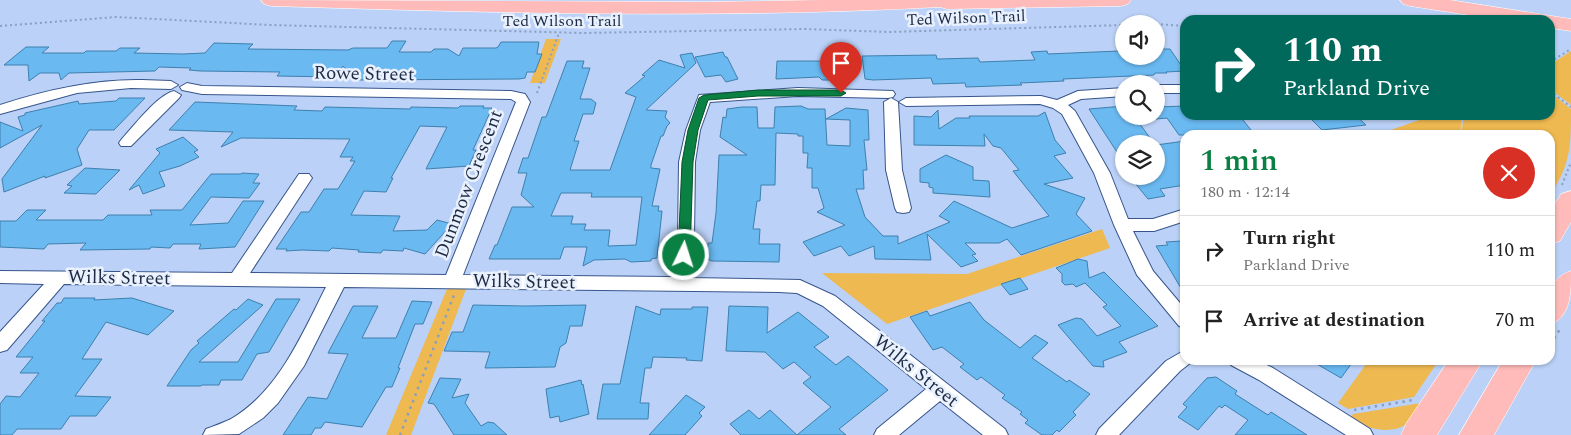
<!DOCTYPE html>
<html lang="en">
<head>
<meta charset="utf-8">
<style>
	body { margin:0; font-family:Spectral,serif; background:#f2f2f2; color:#222; height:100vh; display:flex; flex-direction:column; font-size:19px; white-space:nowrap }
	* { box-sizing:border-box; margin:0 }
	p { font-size:16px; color:#767676 }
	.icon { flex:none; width:28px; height:28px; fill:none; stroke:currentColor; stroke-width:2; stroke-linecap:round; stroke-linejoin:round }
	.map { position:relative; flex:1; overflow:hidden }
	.drawer { position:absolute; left:1180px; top:130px; width:375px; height:235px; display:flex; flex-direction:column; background:#fff; border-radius:15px; box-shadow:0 1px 4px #0004 }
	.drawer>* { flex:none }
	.guide { position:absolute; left:1180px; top:15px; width:375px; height:105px; border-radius:15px; box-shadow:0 1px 4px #0004; background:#00695c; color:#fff; overflow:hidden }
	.fabs { position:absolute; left:1115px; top:15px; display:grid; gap:10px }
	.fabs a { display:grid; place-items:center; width:50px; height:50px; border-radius:50%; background:#fff; box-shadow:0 1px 4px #0004; font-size:25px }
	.pin { position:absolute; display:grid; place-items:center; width:42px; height:42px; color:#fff; margin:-51px -21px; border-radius:50% 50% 50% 0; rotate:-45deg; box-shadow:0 0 5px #0007 }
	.pin .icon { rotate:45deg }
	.me { position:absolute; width:55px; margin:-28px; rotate:4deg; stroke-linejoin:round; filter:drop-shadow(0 0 4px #0008) }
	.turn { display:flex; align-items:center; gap:18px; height:105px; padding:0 20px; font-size:22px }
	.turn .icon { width:65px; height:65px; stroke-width:2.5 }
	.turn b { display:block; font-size:35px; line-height:42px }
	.round { display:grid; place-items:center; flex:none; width:52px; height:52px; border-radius:26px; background:#f2f2f2 }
	.head { display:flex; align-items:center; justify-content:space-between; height:85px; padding:0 20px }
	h1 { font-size:30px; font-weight:600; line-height:38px; color:#0b8043 }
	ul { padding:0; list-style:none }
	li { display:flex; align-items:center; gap:15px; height:70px; padding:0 20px; border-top:1px solid #e0e0e0 }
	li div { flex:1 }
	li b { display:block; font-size:19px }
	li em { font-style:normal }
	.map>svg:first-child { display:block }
</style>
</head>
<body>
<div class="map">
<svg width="1571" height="435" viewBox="0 0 1571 435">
	<rect width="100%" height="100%" fill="#bbd1f7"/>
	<path fill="#eeb951" d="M 546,39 L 561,39 L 545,83 L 530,83 Z
		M 1571,51 L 1571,105 L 1550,89 L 1550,65 Z
		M 1550,92 L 1571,109 C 1571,146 1571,164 1550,195 L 1550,135 L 1461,135 L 1464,115 L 1550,115 Z
		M 1433,115 L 1462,115 L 1460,135 L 1445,135 L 1435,132 L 1427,135 L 1377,135 Z
		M 1102,229 L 1110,248 L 887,324 L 822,273 L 967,274 Z
		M 447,289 L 466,289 L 411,435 L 386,435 Z
		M 1369,360 L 1439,360 L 1414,397 L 1348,409 L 1338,403 Z
		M 1421,403 C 1416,410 1411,419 1405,425 C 1390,435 1364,428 1349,419 L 1353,414 Z"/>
	<path fill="#6ab9f1" stroke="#3e80ae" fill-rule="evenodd" d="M 392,41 L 406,41 L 399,52 L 431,52 L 434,49 L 448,49 L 459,56 L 463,48 L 496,48 L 498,47 L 501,42 L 539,42 L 537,54 L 542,54 L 535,72 L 527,72 L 525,78 L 519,79 L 355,80 L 343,66 L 335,77 L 277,76 L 280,72 L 200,71 L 189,70 L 191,68 L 159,67 L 155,71 L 69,73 L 61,80 L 59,73 L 40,73 L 29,81 L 28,65 L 4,65 L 26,47 L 49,47 L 42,53 L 84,53 L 86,51 L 116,51 L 120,48 L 140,48 L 134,53 L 182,54 L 205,53 L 214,43 L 253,44 L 248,49 L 348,50 L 353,48 L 387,48 Z
		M 1156,49 L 1170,49 L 1185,71 L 1166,72 L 1167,73 L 1155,73 L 1154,75 L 1063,79 L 1064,81 L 1020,83 L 1022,85 L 966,87 L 965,83 L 933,84 L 931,78 L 873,80 L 865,79 L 862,56 L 936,55 L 937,59 L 978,58 L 980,62 L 1035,60 L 1031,52 L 1047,51 L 1048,54 L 1119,51 L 1122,56 L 1156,56 Z
		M 723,52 L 725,57 L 727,57 L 738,79 L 726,82 L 721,75 L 705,77 L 695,57 Z
		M 692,53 L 696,63 L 646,110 L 667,111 L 665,117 L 670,123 L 667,126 L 663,136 L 661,136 L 651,165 L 651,168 L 660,169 L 652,206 L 659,206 L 658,211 L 662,211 L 657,258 L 651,259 L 651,261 L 631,262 L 625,259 L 594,260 L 583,266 L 587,247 L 564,247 L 560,259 L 489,259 L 495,245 L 497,245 L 512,207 L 534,207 L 521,195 L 527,173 L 518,173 L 523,158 L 528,158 L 542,117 L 546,117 L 567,61 L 584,61 L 582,68 L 590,68 L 580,99 L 591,99 L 596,103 L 593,114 L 583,114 L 574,141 L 579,141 L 570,170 L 610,170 L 636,97 L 625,93 L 645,76 L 642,75 L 659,60 L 685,68 L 680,55 ZM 561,193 L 592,193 L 591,197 L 642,197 L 636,245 L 608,246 L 610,230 L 584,230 L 586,224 L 571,224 L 573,216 L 551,216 Z
		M 777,61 L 831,61 L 831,65 L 834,65 L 835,80 L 822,80 L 819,77 L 776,79 Z
		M 119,98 L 145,98 L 114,130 L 89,130 L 77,149 L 82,165 L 45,178 L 45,176 L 4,192 L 2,179 L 42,125 L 0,148 L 0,122 L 23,131 L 18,117 L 25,115 L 25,113 L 78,101 L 79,104 L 116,101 Z
		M 195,102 L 297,106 L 294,110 L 322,111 L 325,107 L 410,109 L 411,107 L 458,108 L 460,106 L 484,106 L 483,108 L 492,108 L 473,150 L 476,150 L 469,166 L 426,169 L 447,127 L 420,126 L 391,178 L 393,178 L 386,192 L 364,191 L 351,215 L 400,216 L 393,231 L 427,230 L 437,220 L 452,224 L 425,254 L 404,248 L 403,251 L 383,250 L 381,253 L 358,252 L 359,250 L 332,248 L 329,251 L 302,250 L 286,251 L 287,249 L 276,249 L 301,212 L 309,212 L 324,189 L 338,189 L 355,161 L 350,161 L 353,157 L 340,157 L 350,139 L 241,138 L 221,147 L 233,132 L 169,130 Z
		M 801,106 L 808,109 L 825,109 L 827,145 L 850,146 L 850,120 L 826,119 L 846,108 L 868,110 L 869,140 L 864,140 L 867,170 L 863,170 L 864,189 L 856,189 L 865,217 L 883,236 L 898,236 L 898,244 L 950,222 L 939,216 L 954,201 L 1012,228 L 1049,216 L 1013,171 L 1019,170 L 1001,148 L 993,146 L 984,134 L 985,146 L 914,145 L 914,116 L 931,117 L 938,110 L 939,129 L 956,118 L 970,118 L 969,116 L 1038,116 L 1045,112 L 1055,140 L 1066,153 L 1054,156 L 1073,178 L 1044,184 L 1085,198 L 1076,214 L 1092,231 L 1021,255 L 1007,239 L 999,243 L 965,243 L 976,254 L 972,255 L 978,261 L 961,267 L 927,234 L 931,260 L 875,259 L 874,246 L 849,256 L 841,246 L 814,256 L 803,242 L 845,225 L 817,212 L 824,208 L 818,188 L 812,188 L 812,168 L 807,168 L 808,153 L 803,153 L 803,136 L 798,136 L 798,134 L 776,133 L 775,185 L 761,185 L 760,201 L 757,201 L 753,229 L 760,229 L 759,244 L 780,244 L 779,262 L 712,261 L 707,259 L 708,243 L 712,243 L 716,213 L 719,155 L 747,155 L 720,137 L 723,117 L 726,118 L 727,109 L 742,107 L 757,107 L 758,128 L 774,128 L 775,107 Z
		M 1124,106 L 1124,116 L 1134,116 L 1153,142 L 1124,144 L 1124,163 L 1089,109 Z
		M 1185,106 L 1185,115 L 1239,115 L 1255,135 L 1179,135 L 1167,118 L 1156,119 L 1156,107 Z
		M 1307,115 L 1355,115 L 1366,125 L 1322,130 Z
		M 183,137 L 198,150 L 194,152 L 199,157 L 180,166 L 159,172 L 165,186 L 143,194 L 139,185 L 129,190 L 160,153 L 156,149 Z
		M 1185,141 L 1185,185 L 1160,189 L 1165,196 L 1148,199 L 1135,183 L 1139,178 L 1156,176 L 1156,145 Z
		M 946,155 L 973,167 L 973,180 L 989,181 L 990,197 L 933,193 L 933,188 L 929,187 L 929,183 L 920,182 L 920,169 Z
		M 85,168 L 120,170 L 96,194 L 64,193 L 72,186 L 67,185 Z
		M 242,173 L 259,174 L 253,183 L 260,183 L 249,198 L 211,197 L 190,225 L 228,223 L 243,201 L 264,201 L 235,247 L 199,249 L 201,244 L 173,244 L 170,248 L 151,247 L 150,249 L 80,250 L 86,243 L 48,244 L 44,249 L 0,247 L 0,221 L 16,221 L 27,210 L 46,210 L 36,220 L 103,220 L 108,215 L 152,215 L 150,210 L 182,210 L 211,174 L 241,174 Z
		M 1181,241 L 1185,247 L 1185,295 L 1156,246 L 1168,245 L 1166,242 Z
		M 1078,259 L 1087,261 L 1089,278 L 1104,272 L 1158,326 L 1119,342 L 1127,352 L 1103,361 L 1104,367 L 1093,366 L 1058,325 L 1076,318 L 1082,319 L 1097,336 L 1121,326 L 1103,307 L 1107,305 L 1085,283 L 1076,287 L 1073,284 L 1065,285 L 1062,282 L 1062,274 L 1056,268 Z
		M 1020,278 L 1028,289 L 1010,295 L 1001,284 Z
		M 64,298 L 95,298 L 94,300 L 132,298 L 174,311 L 148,335 L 106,322 L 82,359 L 102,359 L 75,396 L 111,397 L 96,416 L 70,416 L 61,429 L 17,429 L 12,435 L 0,435 L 0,404 L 6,396 L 20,397 L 39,373 L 20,373 L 33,357 L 16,357 L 45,321 L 42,321 L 57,303 L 61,303 Z
		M 248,299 L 263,305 L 199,362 L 238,362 L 276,299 L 300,299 L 269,352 L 257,354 L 242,380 L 221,380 L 219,385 L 202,385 L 201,386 L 167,386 L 191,350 L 199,343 L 197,341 L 234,309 L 236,310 Z
		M 412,301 L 432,302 L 423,324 L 415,324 L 398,368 L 400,368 L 392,387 L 386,387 L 362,427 L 325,422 L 321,428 L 315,428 L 311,435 L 283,435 L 308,397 L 327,399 L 348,354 L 328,353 L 353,306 L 378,306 L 362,338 L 396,338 Z
		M 970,302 L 984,320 L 1020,348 L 1035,335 L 1048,343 L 1032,358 L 1067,382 L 1069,380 L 1090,394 L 1073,412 L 1076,415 L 1059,432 L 1057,430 L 1052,435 L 1042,435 L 1025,423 L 1028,420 L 1020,414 L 1022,412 L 1002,398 L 1005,395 L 981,377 L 977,380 L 960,367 L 964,364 L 942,347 L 933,350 L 910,317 L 927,311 L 930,316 Z
		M 473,305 L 525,306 L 586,305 L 582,326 L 570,326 L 566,343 L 560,347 L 555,367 L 485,368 L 490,352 L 444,351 L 452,332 L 463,332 Z
		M 636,306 L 660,315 L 661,309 L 692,309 L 692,307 L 708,307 L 702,361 L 686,360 L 687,358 L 653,357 L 651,368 L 645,368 L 640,403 L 649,403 L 648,419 L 597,419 L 603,384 L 620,384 Z
		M 729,306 L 768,307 L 767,333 L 798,312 L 829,337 L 814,347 L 836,365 L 848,356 L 888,390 L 839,429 L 846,435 L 741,435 L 730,424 L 749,410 L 759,419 L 770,410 L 797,435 L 831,407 L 803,383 L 811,377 L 794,362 L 783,369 L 765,352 L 726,351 Z
		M 1310,360 L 1354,360 L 1341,378 Z
		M 1216,377 L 1237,391 L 1235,394 L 1268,415 L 1271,412 L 1307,435 L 1235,435 L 1248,420 L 1225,405 L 1222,408 L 1219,406 L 1198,430 L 1178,417 L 1187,407 L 1183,404 L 1207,378 Z
		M 440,378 L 461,379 L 452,398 L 469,394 L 465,403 L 481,426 L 488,422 L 494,423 L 507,435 L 454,435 L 434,404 L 428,403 Z
		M 581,380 L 582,385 L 583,384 L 589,414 L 560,422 L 559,416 L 550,418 L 546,389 Z
		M 686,395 L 705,407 L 699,413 L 702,416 L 685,435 L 649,435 Z"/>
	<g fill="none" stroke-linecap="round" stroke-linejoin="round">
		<g stroke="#37558c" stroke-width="2">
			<path id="street" d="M 142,80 L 171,81 L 178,85 L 171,89 L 131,88 L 77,93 L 0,114 L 0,105 C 46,90 94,79 142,80 Z
				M 187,83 L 202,86 L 511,91 L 525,94 L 530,102 L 463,275 L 673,277 L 678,239 L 679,162 L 686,130 L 699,95 L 798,88 L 893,91 L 895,94 L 893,97 L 888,98 L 798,96 L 710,102 L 700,130 L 695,162 L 694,239 L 691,278 L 800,280 L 835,296 L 1005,429 L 1008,435 L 983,435 L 940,401 L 899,435 L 874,435 L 877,429 L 926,389 L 823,306 L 797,293 L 779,292 L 344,287 L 304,366 L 278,403 L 263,418 L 239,434 L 203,435 L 206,429 C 214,426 223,423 231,419 C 279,391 302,334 326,287 L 64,284 L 7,350 L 0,352 L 0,332 L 44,284 L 0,283 L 0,271 L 232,273 L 299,174 L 309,174 L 312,178 L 250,273 L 446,275 L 516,102 L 511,99 L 202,94 L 182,90 L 180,87 Z
				M 1156,85 L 1185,85 L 1185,93 L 1156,93 Z
				M 1124,88 L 1124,96 L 1081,99 L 1068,105 L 1075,111 L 1110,173 L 1128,219 L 1153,219 L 1185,209 L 1185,221 L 1154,231 L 1133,231 L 1153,271 L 1185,309 L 1185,328 L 1179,326 L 1137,275 L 1114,225 L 1094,173 L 1062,114 L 1053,108 L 1040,104 L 906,106 L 899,102 L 906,98 L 1041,96 L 1057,100 L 1078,91 Z
				M 174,91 L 181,95 L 179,98 L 131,146 L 121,146 L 119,143 L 121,140 C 133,127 157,95 174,91 Z
				M 891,98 L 898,102 L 902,170 L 911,208 L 909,212 L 903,213 L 897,212 L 895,208 L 886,170 L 884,102 Z
				M 1185,350 L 1185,360 L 1194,360 L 1180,371 L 1119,435 L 1096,435 L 1099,429 L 1166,361 Z
				M 1228,360 L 1256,360 L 1273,368 L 1370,429 L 1373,435 L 1346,435 L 1259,380 L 1231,365 Z"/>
		</g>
		<g stroke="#fff" stroke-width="1">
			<path id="highway" d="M 261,0 L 705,2 L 822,0 L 1131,0 L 1128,4 L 1121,6 L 947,9 L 940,7 C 717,19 494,13 271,6 L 264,4 Z
				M 1400,0 L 1450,0 L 1571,19 L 1571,31 L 1550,28 L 1550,20 L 1501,20 L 1410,6 L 1403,4 Z
				M 1571,191 L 1571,222 L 1560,241 L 1550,244 L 1550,212 L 1561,194 Z
				M 1571,271 C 1571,294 1571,316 1550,325 C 1550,302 1545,279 1571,271 Z
				M 1449,360 L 1483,360 L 1437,435 L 1401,435 L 1406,424 Z
				M 1503,360 L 1536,360 L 1494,435 L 1459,435 Z"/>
		</g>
		<path stroke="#8a9ebf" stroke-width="2" stroke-dasharray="2 3" stroke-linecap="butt" d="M 1156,24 L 1185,26
			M 0,26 L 116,17 L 271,25 L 584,33 L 804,29 L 889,32 L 1124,25
			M 1550,62 L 1571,49
			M 1550,91 L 1571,107
			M 537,93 L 559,33
			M 1562,185 L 1571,162"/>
		<path stroke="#8a9ebf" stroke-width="2.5" stroke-dasharray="2.5 4.5" stroke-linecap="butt" d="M 1550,344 L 1561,328
			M 1354,410 L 1413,400
			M 400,435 L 454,295"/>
		<use href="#street" fill="#fff" fill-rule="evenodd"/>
		<use href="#highway" fill="#febbb9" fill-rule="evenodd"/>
	</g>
	<path fill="#0b8043" stroke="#07532c" d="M 758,90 L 841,90 L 846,93 L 841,96 L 758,96 L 708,100 L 698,130 L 693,162 L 690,255 L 688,258 L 680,258 L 678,255 L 682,162 L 688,130 L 699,98 L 704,95 Z"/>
	<g text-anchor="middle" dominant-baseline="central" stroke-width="5" stroke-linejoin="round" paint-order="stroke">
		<g font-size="16" fill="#1d2b43" stroke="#e9f1fe">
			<text transform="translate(966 18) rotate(-2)">Ted Wilson Trail</text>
			<text x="562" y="21">Ted Wilson Trail</text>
		</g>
		<g font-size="19" fill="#1d2b43" stroke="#e9f1fe">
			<text transform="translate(364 74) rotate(1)">Rowe Street</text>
			<text transform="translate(469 184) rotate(-69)">Dunmow Crescent</text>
			<text transform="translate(119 278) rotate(1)">Wilks Street</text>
			<text transform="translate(524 282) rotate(1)">Wilks Street</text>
			<text transform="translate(916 371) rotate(39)">Wilks Street</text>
		</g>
	</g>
</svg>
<div class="fabs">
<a><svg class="icon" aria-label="sound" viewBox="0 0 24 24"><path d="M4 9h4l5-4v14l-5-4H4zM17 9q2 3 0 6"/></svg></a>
<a><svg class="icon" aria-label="search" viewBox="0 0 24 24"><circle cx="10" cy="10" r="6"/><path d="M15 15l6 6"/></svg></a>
<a><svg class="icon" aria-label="layers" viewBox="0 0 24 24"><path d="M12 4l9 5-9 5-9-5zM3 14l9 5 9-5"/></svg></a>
</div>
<div class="pin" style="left:841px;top:93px;background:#d93025"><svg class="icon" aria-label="arrive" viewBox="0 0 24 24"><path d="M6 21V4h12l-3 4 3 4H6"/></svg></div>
<svg class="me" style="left:684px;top:255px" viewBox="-20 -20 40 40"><circle r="17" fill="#0b8043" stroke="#fff" stroke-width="3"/><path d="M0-11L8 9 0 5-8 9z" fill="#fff"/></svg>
<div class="guide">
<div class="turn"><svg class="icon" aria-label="right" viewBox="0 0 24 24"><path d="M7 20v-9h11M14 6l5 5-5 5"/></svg><div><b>110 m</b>Parkland Drive</div></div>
</div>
<section class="drawer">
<div class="head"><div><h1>1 min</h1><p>180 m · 12:14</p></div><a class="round" style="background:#d93025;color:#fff"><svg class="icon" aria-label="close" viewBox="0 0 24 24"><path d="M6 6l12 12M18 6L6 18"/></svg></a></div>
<ul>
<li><svg class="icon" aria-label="right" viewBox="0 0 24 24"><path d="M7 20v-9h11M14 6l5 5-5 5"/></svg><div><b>Turn right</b><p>Parkland Drive</p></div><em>110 m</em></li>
<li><svg class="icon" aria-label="arrive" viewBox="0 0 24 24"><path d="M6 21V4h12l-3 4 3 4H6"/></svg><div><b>Arrive at destination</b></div><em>70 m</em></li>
</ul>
</section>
</div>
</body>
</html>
